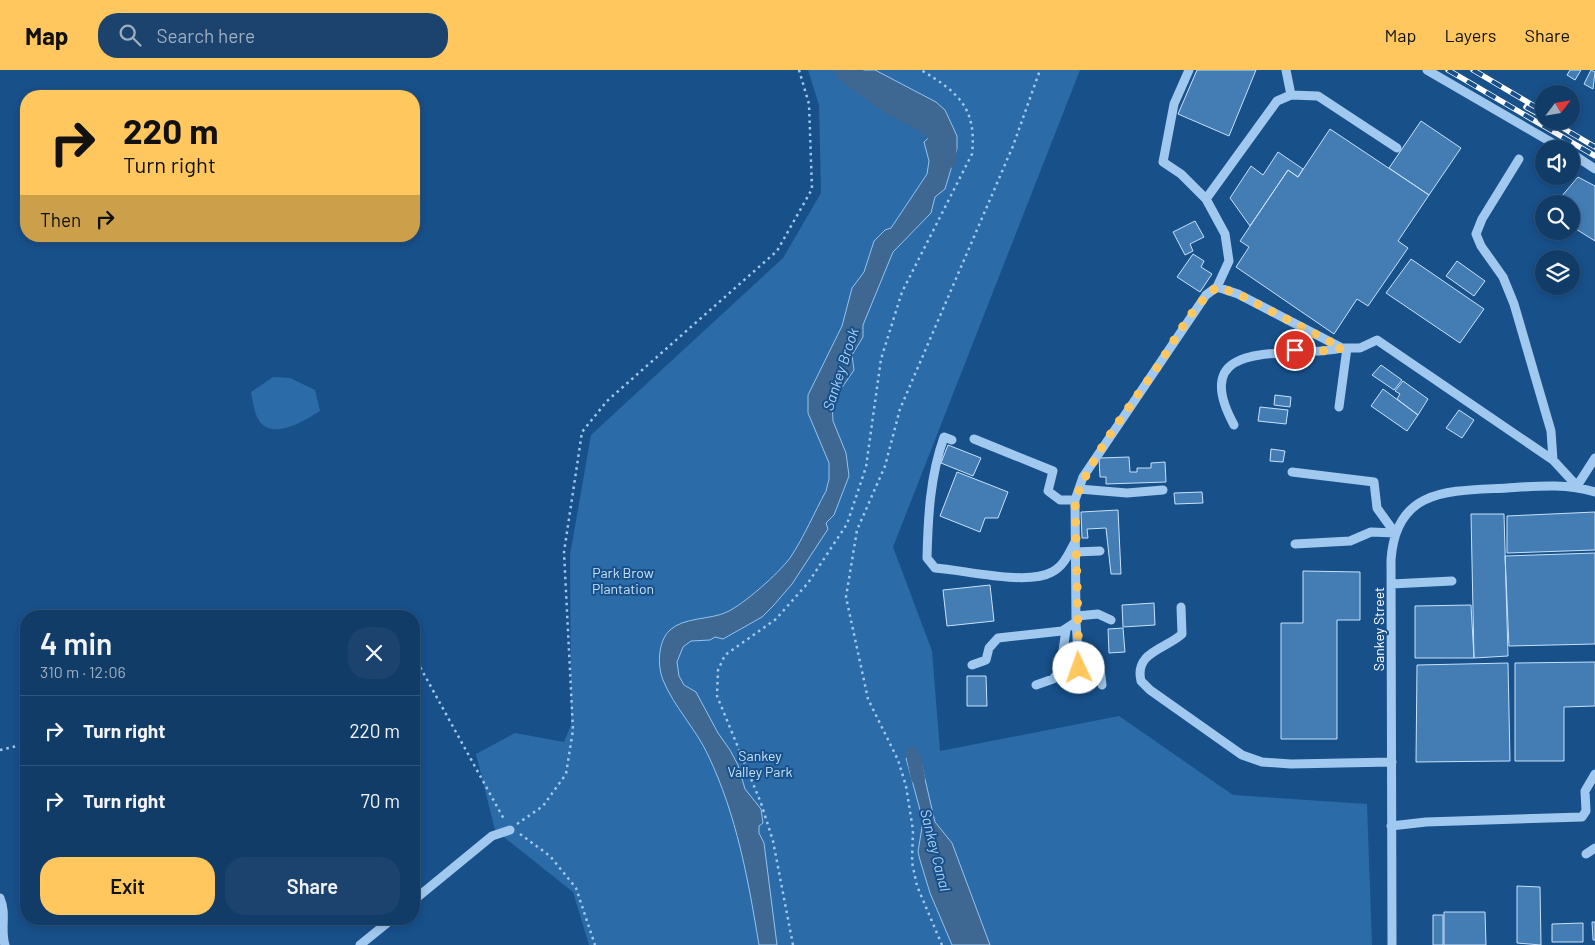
<!DOCTYPE html>
<html lang="en">
<head>
<meta charset="utf-8">
<style>
	body { margin:0; font-family:Barlow,sans-serif; background:#1b436e; color:#f1f3f6; height:100vh; display:flex; flex-direction:column; font-size:19px; white-space:nowrap }
	* { box-sizing:border-box; margin:0 }
	p { font-size:16px; color:#9cadc0 }
	.icon { flex:none; width:28px; height:28px; fill:none; stroke:currentColor; stroke-width:2; stroke-linecap:round; stroke-linejoin:round }
	.map { position:relative; flex:1; overflow:hidden }
	.drawer { position:absolute; left:20px; top:540px; width:400px; height:315px; display:flex; flex-direction:column; background:#123c68; border-radius:20px; box-shadow:0 2px 8px #0003,0 0 0 1px #31567c }
	.drawer>* { flex:none }
	.hud { position:absolute; left:20px; top:20px; width:400px; height:152px; border-radius:20px; box-shadow:0 2px 8px #0003,0 0 0 1px #31567c; background:#ffc75e; color:#111; overflow:hidden }
	.needle { width:32px; rotate:59deg }
	.controls { position:absolute; left:1535px; top:15px; display:grid; gap:10px }
	.controls a { display:grid; place-items:center; width:45px; height:45px; border-radius:50%; background:#123c68; box-shadow:0 2px 8px #0003,0 0 0 1px #31567c; font-size:25px }
	.pin { position:absolute; display:grid; place-items:center; width:42px; height:42px; color:#fff; margin:-21px; border:2px solid #fff; border-radius:50%; box-shadow:0 1px 5px #0007 }
	.me { position:absolute; width:55px; margin:-28px; rotate:357deg; stroke-linejoin:round; filter:drop-shadow(0 0 4px #0008) }
	.turn { display:flex; align-items:center; gap:18px; height:105px; padding:0 20px; font-size:22px }
	.turn .icon { width:65px; height:65px; stroke-width:2.5 }
	.turn b { display:block; font-size:35px; line-height:42px }
	.then { display:flex; align-items:center; height:48px; padding:0 20px; background:#0003; gap:10px; font-size:19px }
	.round { display:grid; place-items:center; flex:none; width:52px; height:52px; border-radius:20px; background:#1b436e }
	.head { display:flex; align-items:center; justify-content:space-between; height:85px; padding:0 20px }
	h1 { font-size:30px; font-weight:600; line-height:38px }
	.cta { display:flex; gap:10px; margin-top:auto; padding:10px 20px }
	.cta a { flex:1; height:58px; border-radius:20px; background:#ffc75e; color:#111; font-size:20px; font-weight:600; line-height:58px; text-align:center }
	.cta a+a { background:#1b436e; color:#f1f3f6 }
	ul { padding:0; list-style:none }
	li { display:flex; align-items:center; gap:15px; height:70px; padding:0 20px; border-top:1px solid #31567c }
	li div { flex:1 }
	li b { display:block; font-size:19px }
	li em { font-style:normal }
	header { display:flex; align-items:center; gap:30px; box-sizing:border-box; height:70px; padding:0 25px; background:#ffc75e; color:#111 }
	header strong { font-size:24px }
	nav { display:flex; gap:28px; margin-inline-start:auto; font-size:18px }
	.search { width:350px; height:45px; background:#1b436e; display:flex; align-items:center; gap:12px; box-sizing:border-box; padding:0 18px; border-radius:20px; color:#9cadc0; font-size:19px }
	.map>svg:first-child { display:block }
</style>
</head>
<body>
<header>
<strong>Map</strong>
<div class="search"><svg class="icon" aria-label="search" viewBox="0 0 24 24"><circle cx="10" cy="10" r="6"/><path d="M15 15l6 6"/></svg>Search here</div>
<nav><a>Map</a><a>Layers</a><a>Share</a></nav>
</header>
<div class="map">
<svg width="1595" height="875" viewBox="0 0 1595 875">
	<rect width="100%" height="100%" fill="#18508a"/>
	<path fill="#2b6ba8" d="M 808,0 L 1080,0 L 893,477 L 932,581 L 940,681 L 1119,646 L 1233,725 L 1367,734 L 1372,875 L 589,875 L 573,822 L 495,760 L 476,684 L 515,663 L 564,672 L 571,655 L 570,485 L 591,365 L 783,188 L 821,123 L 819,35 Z
		M 273,307 L 290,308 L 315,320 L 320,341 C 306,350 274,370 260,352 C 254,344 253,332 251,322 Z"/>
	<path fill="#3e6892" stroke="#93c4f0" d="M 841,0 L 875,0 L 936,32 L 945,40 L 957,66 L 957,79 L 945,119 L 935,127 L 931,143 L 893,182 L 863,255 L 863,267 L 852,285 L 854,300 L 832,332 L 833,351 L 846,383 L 849,406 L 834,445 L 826,453 L 828,459 L 792,514 L 773,536 L 762,547 L 723,569 L 715,567 L 710,570 L 691,571 L 683,577 L 677,592 L 679,606 L 684,615 L 696,622 L 718,663 L 730,680 L 738,695 L 745,719 L 761,739 L 763,753 L 759,756 L 759,763 L 764,773 L 777,875 L 759,875 C 748,809 737,746 708,685 C 696,659 674,637 663,610 C 657,595 658,571 670,560 C 684,547 710,550 727,542 C 744,534 778,504 790,488 C 804,467 814,443 826,421 L 829,409 L 829,393 L 808,343 L 808,325 L 842,256 L 852,218 L 864,202 L 874,171 L 885,160 L 891,158 L 927,104 L 929,91 L 924,72 L 938,59 C 940,39 894,34 879,28 C 866,22 853,9 841,0 Z
		M 906,688 L 921,692 L 935,752 L 952,773 L 990,875 L 952,875 L 930,823 L 920,790 L 918,782 L 923,751 Z"/>
	<g fill="none" stroke-linecap="round" stroke-linejoin="round">
		<path stroke="#3e6892" stroke-width="14" d="M 913,684 L 918,708"/>
		<path stroke="#3e6892" stroke-width="22" d="M 845,0 C 859,11 874,23 889,32 C 910,45 951,57 945,89"/>
	</g>
	<path fill="#447db4" stroke="#c7e1fa" d="M 1197,0 L 1256,0 L 1229,66 L 1178,44 Z
		M 1570,0 L 1581,0 L 1575,10 L 1567,5 Z
		M 1591,0 L 1595,2 L 1593,19 L 1584,14 Z
		M 1421,51 L 1461,78 L 1429,125 L 1389,98 Z
		M 1330,59 L 1429,125 L 1398,171 L 1408,178 L 1368,236 L 1357,229 L 1334,264 L 1236,197 L 1249,177 L 1240,171 L 1288,100 L 1298,107 Z
		M 1278,82 L 1303,99 L 1298,107 L 1288,100 L 1250,156 L 1230,128 L 1251,96 L 1263,105 Z
		M 1578,107 L 1595,116 L 1595,171 L 1571,156 L 1571,134 L 1555,134 Z
		M 1195,151 L 1204,167 L 1190,174 L 1193,181 L 1185,185 L 1173,162 Z
		M 1193,184 L 1204,191 L 1201,197 L 1212,204 L 1200,222 L 1177,207 Z
		M 1411,189 L 1484,239 L 1460,273 L 1386,223 Z
		M 1457,191 L 1485,211 L 1474,226 L 1446,206 Z
		M 1381,295 L 1402,310 L 1394,320 L 1372,305 Z
		M 1403,311 L 1428,329 L 1418,345 L 1397,329 L 1400,324 L 1395,321 Z
		M 1383,319 L 1418,345 L 1407,361 L 1371,336 Z
		M 1275,325 L 1291,327 L 1290,337 L 1274,335 Z
		M 1260,337 L 1288,340 L 1286,354 L 1258,351 Z
		M 1459,340 L 1474,350 L 1462,368 L 1446,358 Z
		M 948,375 L 981,388 L 973,406 L 941,393 Z
		M 1271,379 L 1285,381 L 1283,392 L 1270,391 Z
		M 1129,387 L 1130,402 L 1137,402 L 1137,398 L 1151,398 L 1151,393 L 1165,392 L 1166,412 L 1106,414 L 1106,407 L 1100,407 L 1099,388 Z
		M 957,402 L 1008,422 L 998,448 L 985,448 L 980,462 L 940,446 Z
		M 1202,422 L 1203,433 L 1175,434 L 1174,423 Z
		M 1118,440 L 1121,504 L 1111,504 L 1106,458 L 1087,459 L 1088,468 L 1082,468 L 1081,442 Z
		M 1595,442 L 1595,480 L 1507,483 L 1507,446 Z
		M 1471,444 L 1504,444 L 1508,586 L 1474,588 Z
		M 1595,483 L 1595,574 L 1509,576 L 1505,486 Z
		M 1303,501 L 1360,502 L 1360,550 L 1337,550 L 1337,669 L 1281,669 L 1281,553 L 1303,553 Z
		M 990,515 L 994,551 L 947,556 L 943,520 Z
		M 1154,533 L 1155,555 L 1123,557 L 1122,535 Z
		M 1471,535 L 1474,588 L 1415,588 L 1415,536 Z
		M 1123,558 L 1125,582 L 1109,583 L 1108,559 Z
		M 1595,592 L 1595,636 L 1564,637 L 1564,691 L 1515,691 L 1515,593 Z
		M 1508,593 L 1510,691 L 1416,692 L 1417,595 Z
		M 967,606 L 986,606 L 987,636 L 967,636 Z
		M 1517,816 L 1540,817 L 1541,875 L 1517,873 Z
		M 1444,842 L 1485,842 L 1486,875 L 1444,875 Z
		M 1433,845 L 1443,845 L 1443,875 L 1433,875 Z
		M 1592,852 L 1595,852 L 1595,870 L 1593,870 Z
		M 1583,853 L 1583,872 L 1552,872 L 1552,854 Z"/>
	<g fill="none" stroke-linecap="round" stroke-linejoin="round">
		<path stroke="#a1c8ee" stroke-width="2.5" stroke-dasharray="2.5 4" stroke-linecap="butt" d="M 414,586 L 505,751
			M 0,680 L 26,674
			M 517,754 L 543,736 L 566,704 L 573,660 L 564,482 L 582,362 L 607,331 L 777,181 L 812,119 L 809,34 L 799,0
			M 520,764 L 550,786 L 576,818 L 595,875
			M 793,875 L 773,771 L 761,733 L 717,626 L 718,600 L 725,585 L 776,549 L 808,513 L 847,454 L 866,397 L 881,289 L 902,222 L 972,84 C 977,38 958,22 921,0
			M 942,875 L 917,816 L 912,792 L 913,760 L 906,716 L 898,690 L 868,629 L 846,527 L 857,460 L 885,396 L 900,339 L 1013,76 L 1040,0"/>
		<path stroke="#a1c8ee" stroke-width="9" d="M 1189,0 L 1174,34 L 1163,92 L 1181,104 L 1206,129 L 1225,164 L 1229,191 L 1217,217
			M 1286,0 L 1291,25
			M 1427,0 L 1563,79
			M 1571,83 L 1595,99
			M 1519,89 L 1482,149 L 1476,164 L 1481,176 L 1503,207 L 1514,234 L 1551,361 L 1553,390
			M 1206,129 L 1277,31 L 1291,25 L 1318,26 L 1397,78
			M 1339,337 L 1347,278
			M 1234,355 C 1184,263 1295,290 1342,278
			M 974,369 L 1053,401 L 1048,421 L 1060,430 L 1075,430 L 1083,407 L 1206,225 L 1217,217 L 1238,224 L 1342,278 L 1360,278 L 1377,270 L 1553,390 L 1577,416 L 1595,388
			M 952,370 L 944,367 C 930,406 928,447 927,488 L 935,498 C 965,500 1027,516 1052,502 C 1064,496 1069,483 1075,472
			M 1292,402 L 1374,412 L 1377,438 L 1395,463
			M 1079,419 L 1127,423 L 1163,420
			M 1295,474 L 1350,471 L 1371,462 L 1395,463
			M 1075,482 L 1100,481
			M 1391,514 L 1452,511
			M 1181,537 L 1182,564 C 1166,579 1134,582 1141,611 L 1150,620 L 1242,685 L 1262,692 L 1291,694 L 1392,692
			M 1077,546 L 1098,544 L 1111,550
			M 1076,552 L 1079,598 L 1100,598 L 1102,615
			M 972,595 L 986,590 L 989,578 L 998,568 L 1062,561 L 1076,552 L 1075,430
			M 1036,615 L 1053,609 L 1060,601 L 1066,560
			M 1391,756 L 1426,752 L 1582,747 L 1586,741 L 1585,721 L 1595,704
			M 1586,784 L 1595,778
			M 0,828 C 7,844 0,859 5,875
			M 414,830 L 492,766 L 510,760
			M 360,875 L 392,849
			M 1392,875 L 1391,490 C 1396,417 1450,421 1507,418 C 1537,416 1566,413 1595,422"/>
		<g stroke="#fff" stroke-width="5.5">
			<path id="rail" d="M 1448,0 L 1595,86
				M 1473,0 L 1536,37
				M 1526,37 L 1544,47
				M 1551,51 L 1595,77"/>
		</g>
		<use href="#rail" stroke="#18508a" stroke-width="4" stroke-dasharray="11" stroke-linecap="butt"/>
	</g>
	<g fill="none" stroke-linecap="round" stroke-linejoin="round">
		<path stroke="#ffc75e" stroke-width="9" stroke-dasharray="0 16.2" d="M 1079,598 L 1075,430 C 1094,381 1130,337 1160,293 C 1176,268 1193,235 1217,217 L 1238,224 L 1342,278 L 1329,281 L 1295,280"/>
	</g>
	<g text-anchor="middle" dominant-baseline="central" stroke-width="4" stroke-linejoin="round" paint-order="stroke">
		<g font-size="14" fill="#c7e1fa" stroke="#18508a">
			<text x="623" y="502">Park Brow<tspan x="623" dy="16">Plantation</tspan></text>
			<text x="760" y="685">Sankey<tspan x="760" dy="16">Valley Park</tspan></text>
		</g>
		<g font-size="14" fill="#fff" stroke="#18508a">
			<text transform="translate(1378 559) rotate(-90)">Sankey Street</text>
		</g>
		<g font-size="15" font-style="italic" fill="#add2f5" stroke="#18508a">
			<text transform="translate(840 299) rotate(-72)">Sankey Brook</text>
			<text transform="translate(936 780) rotate(76)">Sankey Canal</text>
		</g>
	</g>
</svg>
<div class="controls">
<a><svg class="needle" viewBox="-14 -14 28 28"><path d="M0-13l5 13h-10z" fill="#e53935"/><path d="M0 13l5-13h-10z" fill="#9cadc0"/></svg></a>
<a><svg class="icon" aria-label="sound" viewBox="0 0 24 24"><path d="M4 9h4l5-4v14l-5-4H4zM17 9q2 3 0 6"/></svg></a>
<a><svg class="icon" aria-label="search" viewBox="0 0 24 24"><circle cx="10" cy="10" r="6"/><path d="M15 15l6 6"/></svg></a>
<a><svg class="icon" aria-label="layers" viewBox="0 0 24 24"><path d="M12 4l9 5-9 5-9-5zM3 14l9 5 9-5"/></svg></a>
</div>
<div class="pin" style="left:1295px;top:280px;background:#d93025"><svg class="icon" aria-label="arrive" viewBox="0 0 24 24"><path d="M6 21V4h12l-3 4 3 4H6"/></svg></div>
<svg class="me" style="left:1079px;top:598px" viewBox="-20 -20 40 40"><circle r="19" fill="#fff"/><path d="M0-13L10 11 0 6-10 11z" fill="#ffc75e"/></svg>
<div class="hud">
<div class="turn"><svg class="icon" aria-label="right" viewBox="0 0 24 24"><path d="M7 20v-9h11M14 6l5 5-5 5"/></svg><div><b>220 m</b>Turn right</div></div>
<div class="then">Then<svg class="icon" aria-label="right" viewBox="0 0 24 24"><path d="M7 20v-9h11M14 6l5 5-5 5"/></svg></div>
</div>
<section class="drawer">
<div class="head"><div><h1>4 min</h1><p>310 m · 12:06</p></div><a class="round"><svg class="icon" aria-label="close" viewBox="0 0 24 24"><path d="M6 6l12 12M18 6L6 18"/></svg></a></div>
<ul>
<li><svg class="icon" aria-label="right" viewBox="0 0 24 24"><path d="M7 20v-9h11M14 6l5 5-5 5"/></svg><div><b>Turn right</b></div><em>220 m</em></li>
<li><svg class="icon" aria-label="right" viewBox="0 0 24 24"><path d="M7 20v-9h11M14 6l5 5-5 5"/></svg><div><b>Turn right</b></div><em>70 m</em></li>
</ul>
<div class="cta"><a>Exit</a><a>Share</a></div>
</section>
</div>
</body>
</html>
